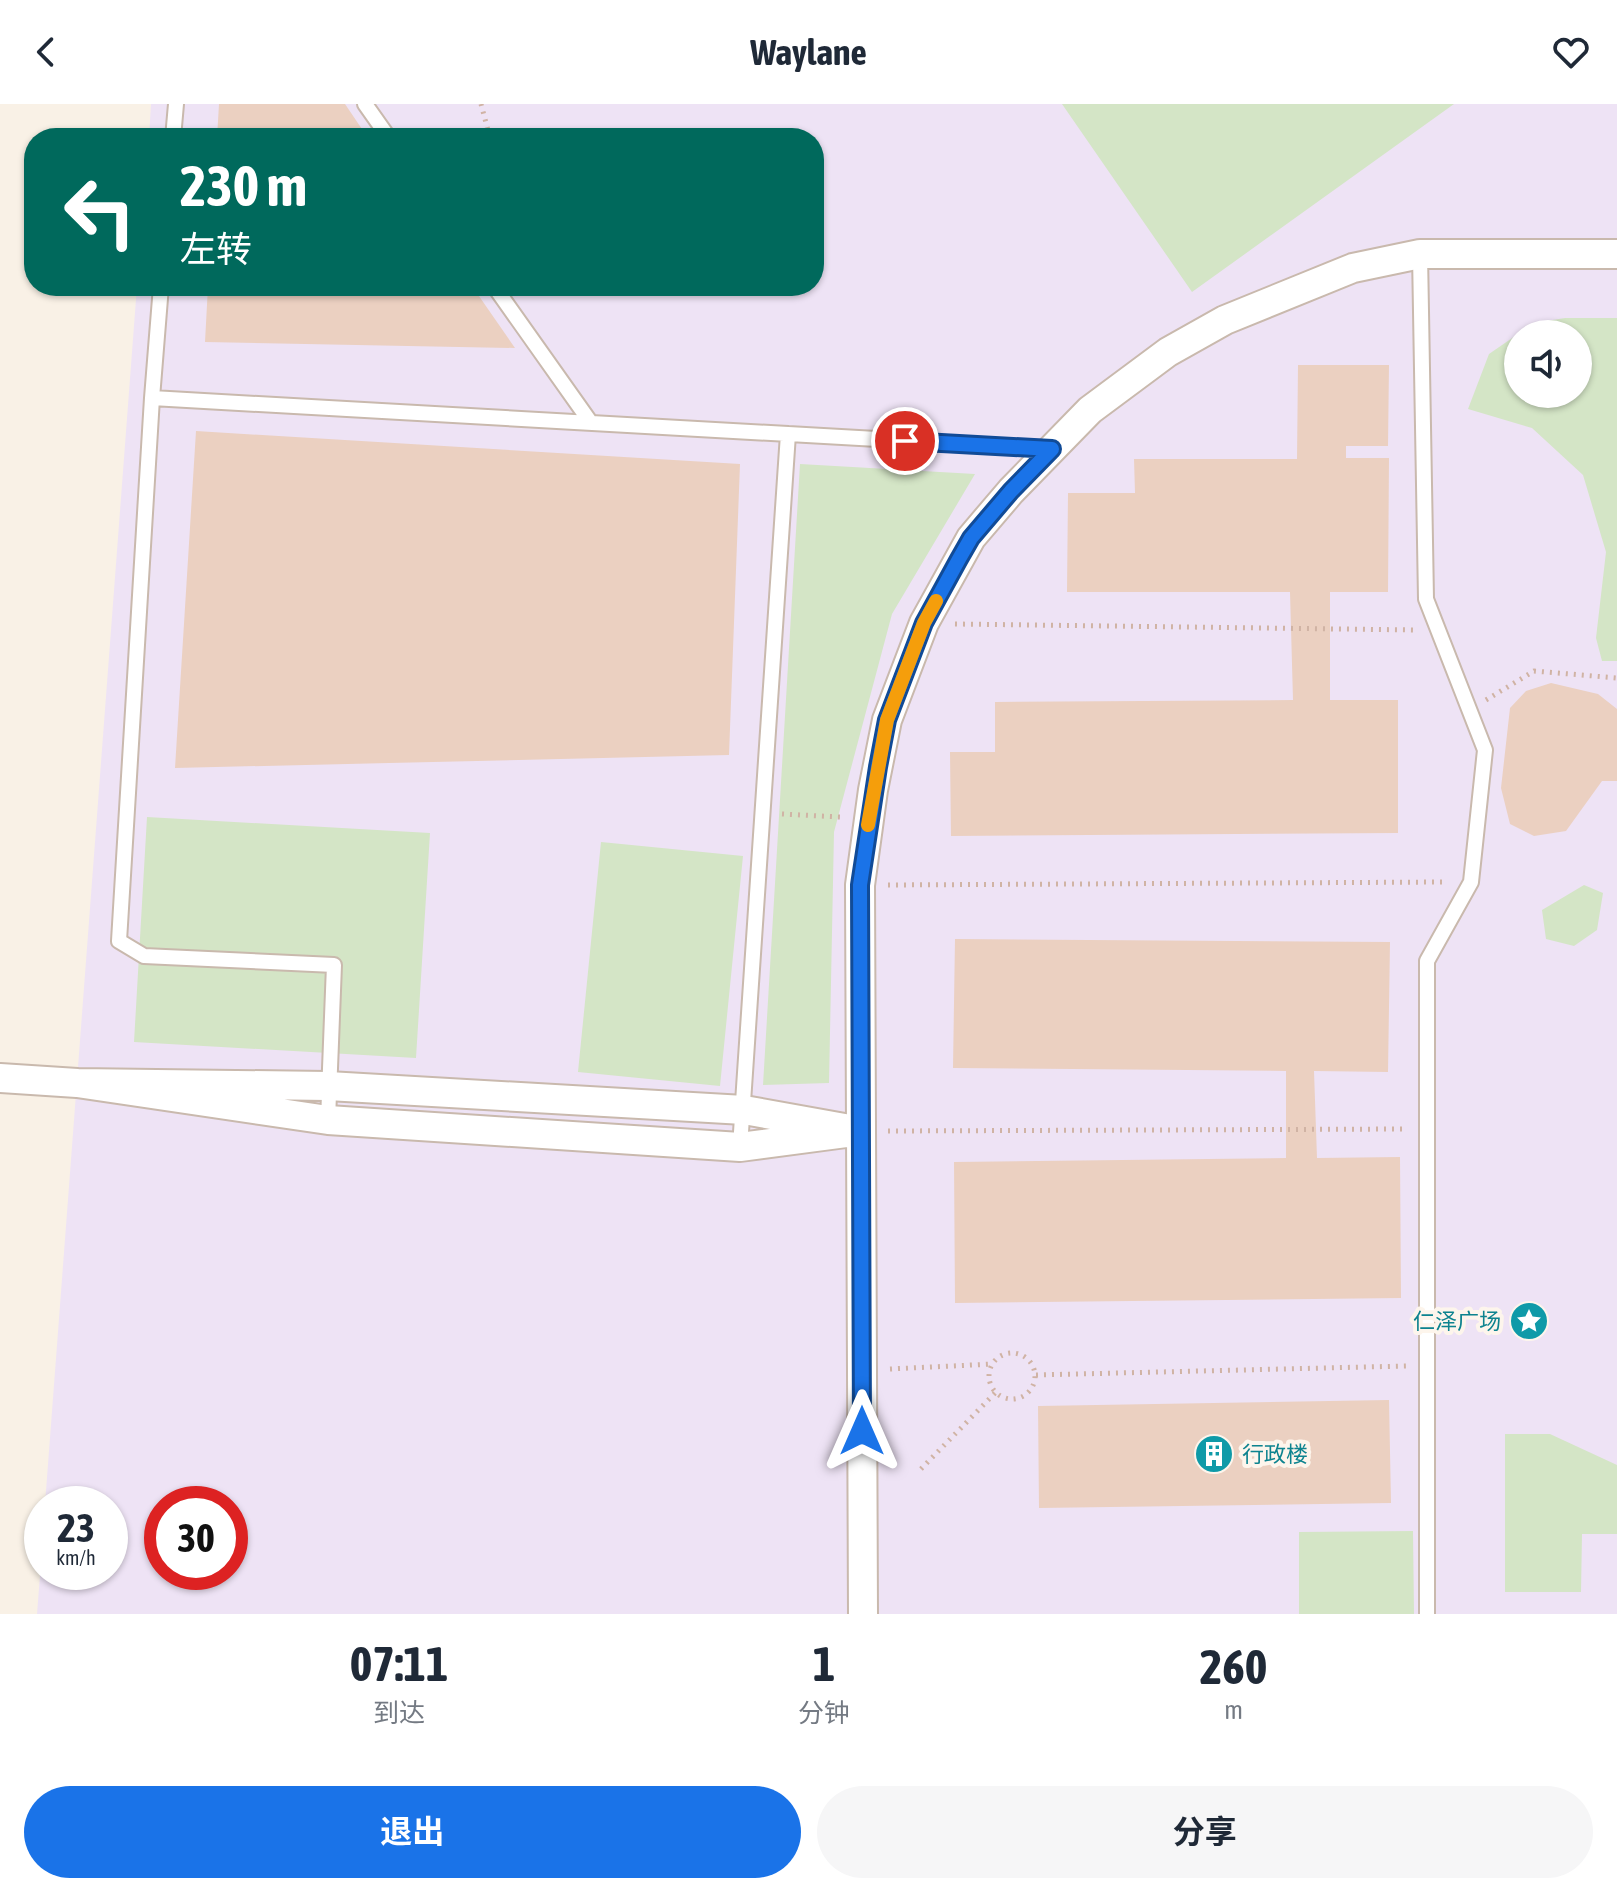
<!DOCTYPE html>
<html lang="zh">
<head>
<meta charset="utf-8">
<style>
	body { margin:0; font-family:"Asap Condensed","Noto Sans SC",sans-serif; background:#f6f6f7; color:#1f2937; height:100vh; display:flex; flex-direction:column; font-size:30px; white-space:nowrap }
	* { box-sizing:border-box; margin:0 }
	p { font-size:26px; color:#747a83 }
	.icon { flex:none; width:44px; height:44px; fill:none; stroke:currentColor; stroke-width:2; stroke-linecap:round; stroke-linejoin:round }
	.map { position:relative; height:1510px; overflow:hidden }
	.details { display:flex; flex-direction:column; background:#fff; flex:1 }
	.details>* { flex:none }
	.hud { position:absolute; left:24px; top:24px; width:800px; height:168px; border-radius:32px; box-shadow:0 2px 6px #0004; background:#00695c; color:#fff; overflow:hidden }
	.fabs { position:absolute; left:1504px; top:216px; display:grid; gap:16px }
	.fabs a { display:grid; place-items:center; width:88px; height:88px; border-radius:50%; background:#fff; box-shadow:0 2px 6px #0004; font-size:40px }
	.speed { position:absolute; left:24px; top:1382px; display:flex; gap:16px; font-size:40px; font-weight:700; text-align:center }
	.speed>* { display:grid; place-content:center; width:104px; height:104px; border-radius:50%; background:#fff; box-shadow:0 2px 6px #0004; line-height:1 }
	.speed small { font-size:20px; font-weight:400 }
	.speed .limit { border:12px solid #d22; background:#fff; color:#111 }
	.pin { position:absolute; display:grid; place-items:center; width:68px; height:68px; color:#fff; margin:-34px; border:4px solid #fff; border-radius:50%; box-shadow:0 2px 8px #0007 }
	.me { position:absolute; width:88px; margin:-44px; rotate:0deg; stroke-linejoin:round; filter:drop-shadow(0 0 6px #0008) }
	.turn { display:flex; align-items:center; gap:28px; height:168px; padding:0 24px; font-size:36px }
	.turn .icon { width:104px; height:104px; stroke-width:2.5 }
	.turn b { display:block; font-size:56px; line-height:68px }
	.eta { display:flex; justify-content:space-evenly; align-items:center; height:136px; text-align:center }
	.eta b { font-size:48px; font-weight:700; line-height:56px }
	.primary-button { display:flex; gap:16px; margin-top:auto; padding:16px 24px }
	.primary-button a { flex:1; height:92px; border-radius:48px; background:#1a73e8; color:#fff; font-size:32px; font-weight:700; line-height:92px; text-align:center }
	.primary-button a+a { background:#f6f6f7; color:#1f2937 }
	header { display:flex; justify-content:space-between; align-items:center; height:104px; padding:0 24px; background:#fff; font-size:36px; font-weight:700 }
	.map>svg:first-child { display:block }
</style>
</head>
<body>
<header><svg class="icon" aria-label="back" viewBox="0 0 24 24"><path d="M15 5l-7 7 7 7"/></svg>Waylane<svg class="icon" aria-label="heart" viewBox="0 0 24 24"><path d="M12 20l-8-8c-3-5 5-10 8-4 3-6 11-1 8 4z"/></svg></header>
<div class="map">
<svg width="1617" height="1510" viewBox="0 0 1617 1510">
	<rect width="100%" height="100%" fill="#f9f1e6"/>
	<path fill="#eee3f5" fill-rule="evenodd" d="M 151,0 L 1617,0 L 1617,1510 L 37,1510 L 42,1446 L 42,1468 L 110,1468 L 110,1400 L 45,1400 L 137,182 L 814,182 L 814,34 L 149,34 ZM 1518,230 L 1578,230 L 1578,290 L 1518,290 ZM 162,1400 L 230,1400 L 230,1468 L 162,1468 Z"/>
	<path fill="#d4e5c6" d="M 1062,0 L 1454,0 L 1192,188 Z
		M 1565,214 L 1617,214 L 1617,557 L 1602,557 L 1596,534 L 1606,448 L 1583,371 L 1532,324 L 1468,305 L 1489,250 L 1518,230 L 1518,290 L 1578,290 L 1578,230 L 1518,230 L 1534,219 Z
		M 800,360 L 975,370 L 892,510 L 834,728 L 829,979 L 763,981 Z
		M 147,713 L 430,729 L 416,954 L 134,938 Z
		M 601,738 L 743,752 L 720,982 L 578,968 Z
		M 1584,781 L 1603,789 L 1597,826 L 1574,842 L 1546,835 L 1542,806 Z
		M 1505,1330 L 1550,1330 L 1617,1361 L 1617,1430 L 1582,1430 L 1581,1488 L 1505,1488 Z
		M 1413,1427 L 1414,1510 L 1299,1510 L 1299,1428 Z"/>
	<path fill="#ebd0c1" d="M 219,0 L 345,0 L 368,34 L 217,34 Z
		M 208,182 L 472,182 L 515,244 L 205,238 Z
		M 1298,261 L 1389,261 L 1388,342 L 1346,342 L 1346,354 L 1389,354 L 1388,488 L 1330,488 L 1330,596 L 1398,596 L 1398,729 L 951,732 L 950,648 L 995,648 L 995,598 L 1293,596 L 1290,488 L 1067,488 L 1068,389 L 1135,389 L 1134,355 L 1297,355 Z
		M 196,327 L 740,360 L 729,651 L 175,664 Z
		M 1551,579 L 1598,590 L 1617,605 L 1617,677 L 1602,677 L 1566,727 L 1534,732 L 1510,720 L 1501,684 L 1510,604 L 1526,587 Z
		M 955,835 L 1390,838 L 1388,968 L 1314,967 L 1317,1054 L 1400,1053 L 1401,1194 L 955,1199 L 954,1058 L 1286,1054 L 1286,967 L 953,964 Z
		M 1389,1296 L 1391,1399 L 1039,1404 L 1038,1302 Z"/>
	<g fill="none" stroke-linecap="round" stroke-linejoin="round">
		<g stroke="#c9b9ad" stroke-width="18">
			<path id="service" d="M 365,0 L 389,34
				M 173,34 L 176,0
				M 1420,150 L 1426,495 L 1485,646 L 1471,778 L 1427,857 L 1427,1510
				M 494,182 L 591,319
				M 152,294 L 161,182
				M 328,1016 L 334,861 L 144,852 L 119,837 L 152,294 L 1052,345
				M 740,1043 L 788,330"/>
		</g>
		<g stroke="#c9b9ad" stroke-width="32">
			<path id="minor" d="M 0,974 L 77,979
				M 77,979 L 328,982 L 744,1006 L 861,1027 L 740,1043 L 328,1016 Z
				M 863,1510 L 860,781 L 873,686 L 887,616 L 924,519 L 971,434 L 1011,387 L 1090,306 L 1168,248 L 1225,216 L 1353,164 L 1420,150 L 1617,150"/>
		</g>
		<path stroke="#d0b3a4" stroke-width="5" stroke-dasharray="2 6" stroke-linecap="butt" d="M 481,0 L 490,34
			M 955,520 L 1417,526
			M 1486,596 L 1534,567 L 1617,574
			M 782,710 L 840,713
			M 888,781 L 1446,778
			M 888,1027 L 1406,1025
			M989 1272a23 23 0 1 1 46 0a23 23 0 1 1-46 0Z
			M 890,1265 L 993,1260
			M 1036,1271 L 1406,1262
			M 921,1365 L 996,1288"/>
		<use href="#service" stroke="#fff" stroke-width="14"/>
		<use href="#minor" stroke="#fff" stroke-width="28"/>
	</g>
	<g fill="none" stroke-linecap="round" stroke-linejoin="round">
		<g stroke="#114b97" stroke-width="20">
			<path id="route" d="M 862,1327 L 860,781 L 878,663 L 887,616 L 924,519 L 959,455 L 971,434 L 1011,387 L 1052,345 L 905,337"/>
		</g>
		<use href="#route" stroke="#1a73e8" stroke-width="14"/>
		<path stroke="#f59e0b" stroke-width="14" d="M 868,721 L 887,616 L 924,519 L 936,497"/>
	</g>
	<defs>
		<g id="sight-disc" transform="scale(2)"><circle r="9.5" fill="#0f9aa8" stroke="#fdf5ec"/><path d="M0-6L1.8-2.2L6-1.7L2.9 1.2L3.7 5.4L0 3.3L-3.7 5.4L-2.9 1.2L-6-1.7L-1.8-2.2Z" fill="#fff"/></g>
		<g id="building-disc" transform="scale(2)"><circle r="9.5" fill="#0f9aa8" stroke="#fdf5ec"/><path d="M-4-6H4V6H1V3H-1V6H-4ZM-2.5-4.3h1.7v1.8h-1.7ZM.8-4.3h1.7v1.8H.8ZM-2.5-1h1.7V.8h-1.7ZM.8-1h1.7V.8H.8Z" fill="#fff"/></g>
	</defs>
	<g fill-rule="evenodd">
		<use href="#sight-disc" x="1529" y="1217"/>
		<use href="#building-disc" x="1214" y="1350"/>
	</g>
	<g text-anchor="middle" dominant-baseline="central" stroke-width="8" stroke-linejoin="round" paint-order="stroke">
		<g font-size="22" fill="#0d838f" stroke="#fdf5ec" text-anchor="end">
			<text x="1501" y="1217">仁泽广场</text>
			<text x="1242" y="1350" text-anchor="start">行政楼</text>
		</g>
	</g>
</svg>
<div class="fabs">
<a><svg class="icon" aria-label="sound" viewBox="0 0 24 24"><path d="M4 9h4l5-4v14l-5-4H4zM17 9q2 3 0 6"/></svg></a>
</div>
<div class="speed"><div>23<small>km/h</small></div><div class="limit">30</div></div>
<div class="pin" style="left:905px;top:337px;background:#d93025"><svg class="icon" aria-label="arrive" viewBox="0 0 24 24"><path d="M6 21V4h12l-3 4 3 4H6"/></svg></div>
<svg class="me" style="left:862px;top:1327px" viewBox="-20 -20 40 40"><path d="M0-17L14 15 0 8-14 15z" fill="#1a73e8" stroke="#fff" stroke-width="4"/></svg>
<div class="hud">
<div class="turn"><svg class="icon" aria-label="left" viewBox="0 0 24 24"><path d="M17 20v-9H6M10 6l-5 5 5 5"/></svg><div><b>230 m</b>左转</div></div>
</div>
</div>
<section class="details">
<div class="eta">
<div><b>07:11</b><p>到达</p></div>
<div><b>1</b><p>分钟</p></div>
<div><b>260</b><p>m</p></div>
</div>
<div class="primary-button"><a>退出</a><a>分享</a></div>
</section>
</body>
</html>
